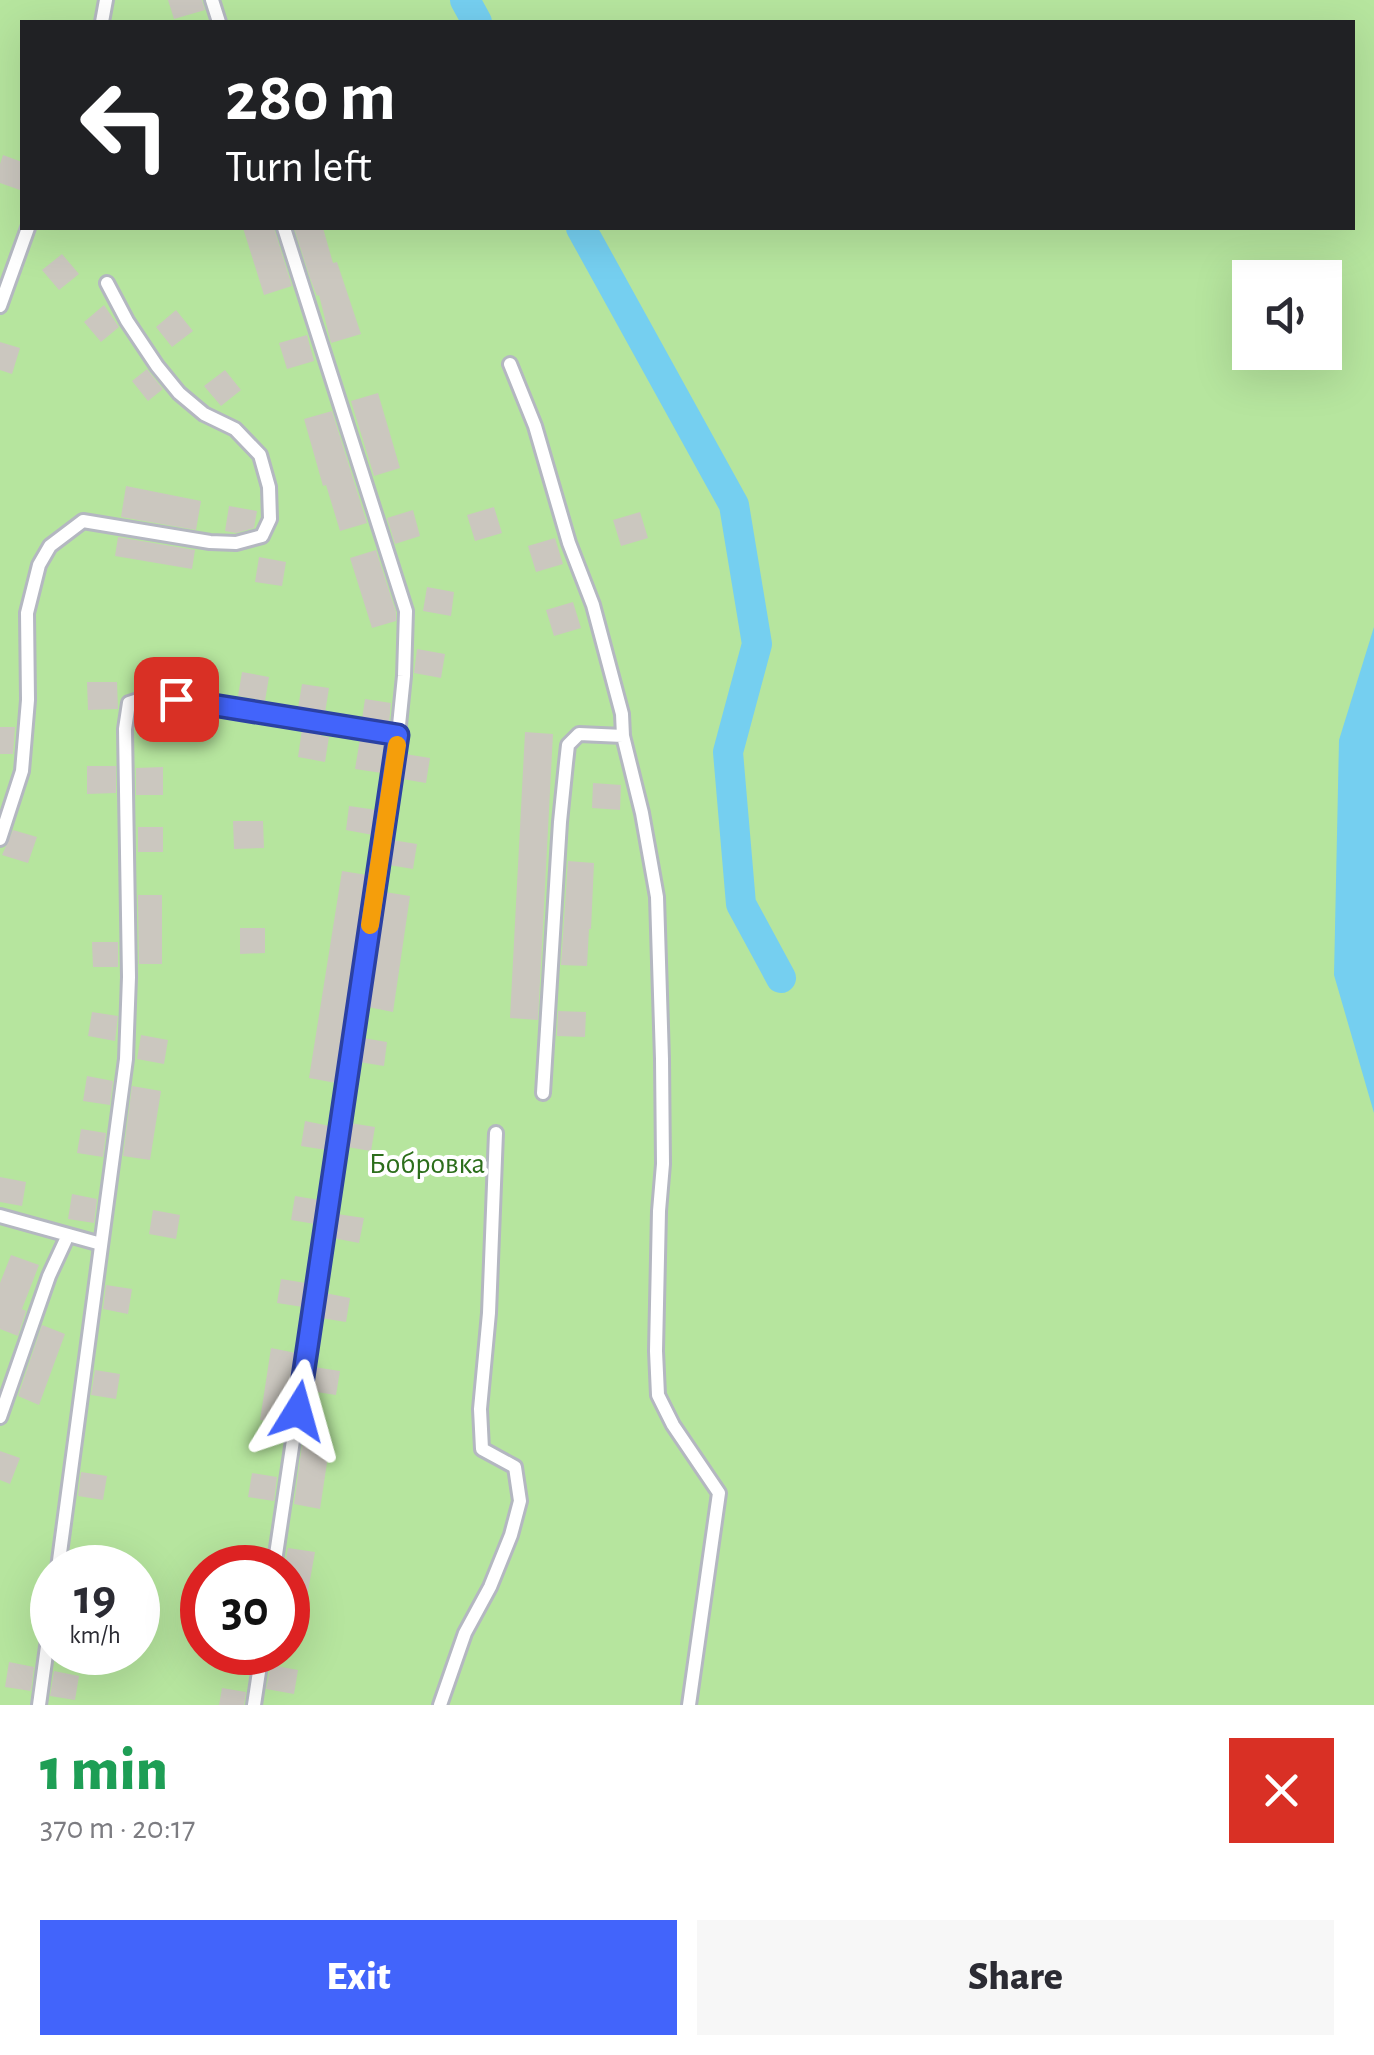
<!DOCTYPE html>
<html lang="en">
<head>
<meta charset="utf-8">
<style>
	body { margin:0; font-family:"Alegreya Sans",sans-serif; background:#f7f7f7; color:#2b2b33; height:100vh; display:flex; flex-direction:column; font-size:38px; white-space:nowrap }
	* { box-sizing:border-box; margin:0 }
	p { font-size:32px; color:#7c7c81 }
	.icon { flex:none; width:55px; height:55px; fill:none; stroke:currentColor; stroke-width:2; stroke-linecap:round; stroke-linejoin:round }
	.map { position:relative; height:1705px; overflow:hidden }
	.drawer { display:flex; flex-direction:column; background:#fff; flex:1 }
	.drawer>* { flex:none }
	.banner { position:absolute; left:20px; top:20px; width:1335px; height:210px; border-radius:0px; box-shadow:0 10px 40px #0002; background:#202124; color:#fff; overflow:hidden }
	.fabs { position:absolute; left:1232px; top:260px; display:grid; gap:20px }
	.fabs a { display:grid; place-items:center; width:110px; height:110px; border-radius:0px; background:#fff; box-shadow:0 10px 40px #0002; font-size:50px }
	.speed { position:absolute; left:30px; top:1545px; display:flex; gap:20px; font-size:50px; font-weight:700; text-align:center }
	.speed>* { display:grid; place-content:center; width:130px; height:130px; border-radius:50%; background:#fff; box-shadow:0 10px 40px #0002; line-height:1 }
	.speed small { font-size:25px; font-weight:400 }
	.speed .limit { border:15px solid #d22; background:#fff; color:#111 }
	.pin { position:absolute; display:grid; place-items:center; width:85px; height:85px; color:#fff; margin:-42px; border-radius:20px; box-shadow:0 5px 15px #0006 }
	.me { position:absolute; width:110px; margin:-55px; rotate:8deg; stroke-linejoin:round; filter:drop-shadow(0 0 8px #0008) }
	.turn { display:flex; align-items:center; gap:35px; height:210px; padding:0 40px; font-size:45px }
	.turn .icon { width:130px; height:130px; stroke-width:2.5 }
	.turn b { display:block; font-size:70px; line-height:85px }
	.round { display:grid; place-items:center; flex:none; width:105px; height:105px; border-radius:0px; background:#f7f7f7 }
	.headline { display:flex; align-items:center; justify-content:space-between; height:170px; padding:0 40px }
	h1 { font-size:60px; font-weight:800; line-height:75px; color:#1e9e55 }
	.cta { display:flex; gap:20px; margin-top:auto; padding:20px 40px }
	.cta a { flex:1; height:115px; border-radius:0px; background:#4264fb; color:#fff; font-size:40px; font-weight:800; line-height:115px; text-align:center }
	.cta a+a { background:#f7f7f7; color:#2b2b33 }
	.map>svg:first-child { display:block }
</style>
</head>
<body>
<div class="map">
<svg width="1374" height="1705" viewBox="0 0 1374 1705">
	<rect width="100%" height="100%" fill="#efe9e1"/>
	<path fill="#b6e59e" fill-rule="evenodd" d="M 0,0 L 1374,0 L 1374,1705 L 0,1705 ZM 22,22 L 1352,22 L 1352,228 L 22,228 ZM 1250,278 L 1325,278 L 1325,352 L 1250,352 ZM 52,1568 L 138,1568 L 138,1652 L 52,1652 ZM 202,1568 L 288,1568 L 288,1652 L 202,1652 Z"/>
	<path fill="#75cff0" d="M 1374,627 L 1374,1113 L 1334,975 L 1339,740 Z"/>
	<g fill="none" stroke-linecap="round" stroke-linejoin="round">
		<path stroke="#75cff0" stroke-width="30" d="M 465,0 L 477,22
			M 581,228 L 734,505 L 757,644 L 728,752 L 741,904 L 781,978"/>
	</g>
	<path fill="#cbc7bf" d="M 168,0 L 202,0 L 205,10 L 174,19 Z
		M 3,155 L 22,162 L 20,190 L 0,183 L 0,164 Z
		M 243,228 L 274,228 L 292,286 L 264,295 Z
		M 294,228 L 323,228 L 333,263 L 337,262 L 361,334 L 331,343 L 319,295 L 317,296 L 311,281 Z
		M 62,254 L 79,274 L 59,290 L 42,270 Z
		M 104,305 L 119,327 L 101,342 L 84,322 Z
		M 176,310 L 193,331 L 172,347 L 156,327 Z
		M 307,335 L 314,361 L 287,369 L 279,343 Z
		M 0,342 L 20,348 L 12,374 L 0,370 Z
		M 147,369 L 163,389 L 148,401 L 132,381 Z
		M 225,370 L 241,390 L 221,406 L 204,386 Z
		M 378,393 L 400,468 L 374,476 L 351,401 Z
		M 332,411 L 367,523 L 340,531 L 326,485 L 323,486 L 304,419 Z
		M 126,486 L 201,501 L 196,530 L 121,517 Z
		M 229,506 L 257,511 L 254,528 L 236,533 L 225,531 Z
		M 494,507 L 502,533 L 475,541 L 467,515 Z
		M 413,510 L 420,536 L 395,544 L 387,518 Z
		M 640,512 L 648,538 L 621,546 L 613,520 Z
		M 118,537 L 195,550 L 192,569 L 115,556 Z
		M 555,538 L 563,564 L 536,572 L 528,546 Z
		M 376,550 L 396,612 L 396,621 L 372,628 L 350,558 Z
		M 259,557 L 286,562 L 282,586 L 255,582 Z
		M 427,587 L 454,592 L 451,616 L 423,611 Z
		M 573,602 L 581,628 L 554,636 L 546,610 Z
		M 417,649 L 445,654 L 441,678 L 414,673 Z
		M 186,663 L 213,667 L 209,693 L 186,690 L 186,688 L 182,687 Z
		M 242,672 L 269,677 L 265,701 L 238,696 Z
		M 87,682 L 117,682 L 118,709 L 88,710 Z
		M 302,684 L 329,688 L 325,713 L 298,708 Z
		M 365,699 L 391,703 L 389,723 L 362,719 Z
		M 183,710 L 210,714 L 206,737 L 179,733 Z
		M 0,727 L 15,727 L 13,754 L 0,754 Z
		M 302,729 L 322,732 L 322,736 L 329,737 L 325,762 L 298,757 Z
		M 525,732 L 553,734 L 538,1020 L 510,1018 Z
		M 360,739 L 386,743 L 382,773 L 355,769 Z
		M 405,754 L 430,758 L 426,783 L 402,779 Z
		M 87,766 L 116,766 L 116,793 L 87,794 Z
		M 163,767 L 163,795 L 136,795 L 136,768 Z
		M 593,783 L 621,785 L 620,810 L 592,808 Z
		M 349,806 L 377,810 L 373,835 L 346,830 Z
		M 233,821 L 263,821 L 264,848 L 234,849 Z
		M 138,827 L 163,827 L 163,852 L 138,852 Z
		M 13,830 L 37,837 L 28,863 L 2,855 Z
		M 392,840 L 417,844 L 413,869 L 389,865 Z
		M 568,861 L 594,863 L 591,929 L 589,929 L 587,966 L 561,965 Z
		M 342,871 L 367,875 L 336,1083 L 309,1078 Z
		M 385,892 L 410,896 L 393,1012 L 368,1007 Z
		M 138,895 L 162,895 L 162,964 L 139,964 Z
		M 240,928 L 265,928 L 265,953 L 240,954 Z
		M 92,942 L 118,942 L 118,967 L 93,967 Z
		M 558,1011 L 586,1012 L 585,1037 L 557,1036 Z
		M 92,1012 L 118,1016 L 115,1041 L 88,1036 Z
		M 141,1035 L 168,1040 L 164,1064 L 137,1059 Z
		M 363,1038 L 387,1042 L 384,1066 L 359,1062 Z
		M 87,1076 L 113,1081 L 110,1105 L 83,1101 Z
		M 132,1086 L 161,1091 L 150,1160 L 123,1156 Z
		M 305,1121 L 330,1126 L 326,1150 L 301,1146 Z
		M 350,1123 L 375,1127 L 371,1151 L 347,1147 Z
		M 81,1129 L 106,1133 L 103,1157 L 77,1153 Z
		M 0,1177 L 26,1182 L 22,1206 L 0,1202 Z
		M 72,1194 L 97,1199 L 94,1223 L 68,1219 Z
		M 295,1196 L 319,1200 L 315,1224 L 291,1220 Z
		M 153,1210 L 180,1215 L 176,1239 L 149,1234 Z
		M 337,1214 L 364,1218 L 359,1243 L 333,1238 Z
		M 11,1255 L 39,1265 L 22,1309 L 26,1311 L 18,1336 L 0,1329 L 0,1283 Z
		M 281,1279 L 306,1283 L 303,1307 L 277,1303 Z
		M 106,1285 L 132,1289 L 128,1314 L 103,1309 Z
		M 325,1293 L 350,1298 L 346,1322 L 321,1318 Z
		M 42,1325 L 65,1334 L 39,1405 L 18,1396 Z
		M 271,1348 L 296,1353 L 285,1424 L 260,1420 Z
		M 314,1367 L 340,1371 L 336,1395 L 310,1391 Z
		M 95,1370 L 120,1374 L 116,1399 L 91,1395 Z
		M 303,1438 L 330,1443 L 320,1509 L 294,1504 Z
		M 0,1451 L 20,1458 L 10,1484 L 0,1480 Z
		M 81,1472 L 107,1476 L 103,1500 L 78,1496 Z
		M 252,1473 L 277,1477 L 274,1501 L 248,1497 Z
		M 288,1548 L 315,1552 L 303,1619 L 288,1616 L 288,1568 L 284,1568 Z
		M 9,1662 L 34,1667 L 31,1691 L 5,1687 Z
		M 271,1665 L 298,1670 L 294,1694 L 266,1689 Z
		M 54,1671 L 79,1676 L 75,1700 L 50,1696 Z
		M 222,1688 L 246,1692 L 244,1705 L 219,1705 Z"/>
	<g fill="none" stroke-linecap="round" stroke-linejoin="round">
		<g stroke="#b4b7c1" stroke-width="18">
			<path id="street" d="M 212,0 L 219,22
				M 102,22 L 106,0
				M 0,306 L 28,228
				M 510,364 L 535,426 L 569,543 L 593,605 L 622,714 L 623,736 L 642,813 L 657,897 L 662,1059 L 663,1164 L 659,1211 L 656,1351 L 658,1395 L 673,1425 L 719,1493 L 689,1705
				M 0,839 L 22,771 L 28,700 L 27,613 L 39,565 L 50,546 L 83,521 L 210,542 L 236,543 L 262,536 L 270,519 L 269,487 L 260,455 L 235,429 L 204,414 L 179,393 L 157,366 L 127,321 L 107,283
				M 543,1093 L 560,822 L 566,763 L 568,745 L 579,734 L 623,736
				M 0,1216 L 101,1244
				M 0,1417 L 49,1276 L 68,1235
				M 58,1568 L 126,1059 L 129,977 L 125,729 L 129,703 L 150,696 L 202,702 L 398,735
				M 274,1568 L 398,735 L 404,676 L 406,611 L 284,228
				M 39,1705 L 52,1610
				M 254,1705 L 262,1652
				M 440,1705 L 465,1633 L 490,1587 L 511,1535 L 520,1501 L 515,1467 L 482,1449 L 480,1409 L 489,1313 L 496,1133"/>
		</g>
		<use href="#street" stroke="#fff" stroke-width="12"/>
	</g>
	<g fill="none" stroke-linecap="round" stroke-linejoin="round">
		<g stroke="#2b41a3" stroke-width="25">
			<path id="route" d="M 176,699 L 398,735 L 298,1411"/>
		</g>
		<use href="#route" stroke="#4264fb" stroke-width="18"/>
		<path stroke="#f59e0b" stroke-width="18" d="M 370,925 L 397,745"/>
	</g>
	<g text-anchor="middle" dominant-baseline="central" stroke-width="8" stroke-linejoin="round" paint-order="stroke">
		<g font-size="30" fill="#2c6e1b" stroke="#fff">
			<text x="427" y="1164">Бобровка</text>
		</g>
	</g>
</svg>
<div class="fabs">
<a><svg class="icon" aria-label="sound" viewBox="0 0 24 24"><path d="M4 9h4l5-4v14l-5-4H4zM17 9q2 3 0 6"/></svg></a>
</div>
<div class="speed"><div>19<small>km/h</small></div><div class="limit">30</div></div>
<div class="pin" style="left:176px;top:699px;background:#d93025"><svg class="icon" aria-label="arrive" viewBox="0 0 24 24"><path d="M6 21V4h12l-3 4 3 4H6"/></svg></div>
<svg class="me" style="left:298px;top:1411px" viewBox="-20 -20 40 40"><path d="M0-17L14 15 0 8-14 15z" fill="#4264fb" stroke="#fff" stroke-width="4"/></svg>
<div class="banner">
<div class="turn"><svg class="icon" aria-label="left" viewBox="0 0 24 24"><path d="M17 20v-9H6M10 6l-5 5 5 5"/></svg><div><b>280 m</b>Turn left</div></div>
</div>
</div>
<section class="drawer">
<div class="headline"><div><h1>1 min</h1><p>370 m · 20:17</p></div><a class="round" style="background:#d93025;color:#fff"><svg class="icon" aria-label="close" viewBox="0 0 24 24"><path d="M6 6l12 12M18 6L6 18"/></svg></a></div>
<div class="cta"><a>Exit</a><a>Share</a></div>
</section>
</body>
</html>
